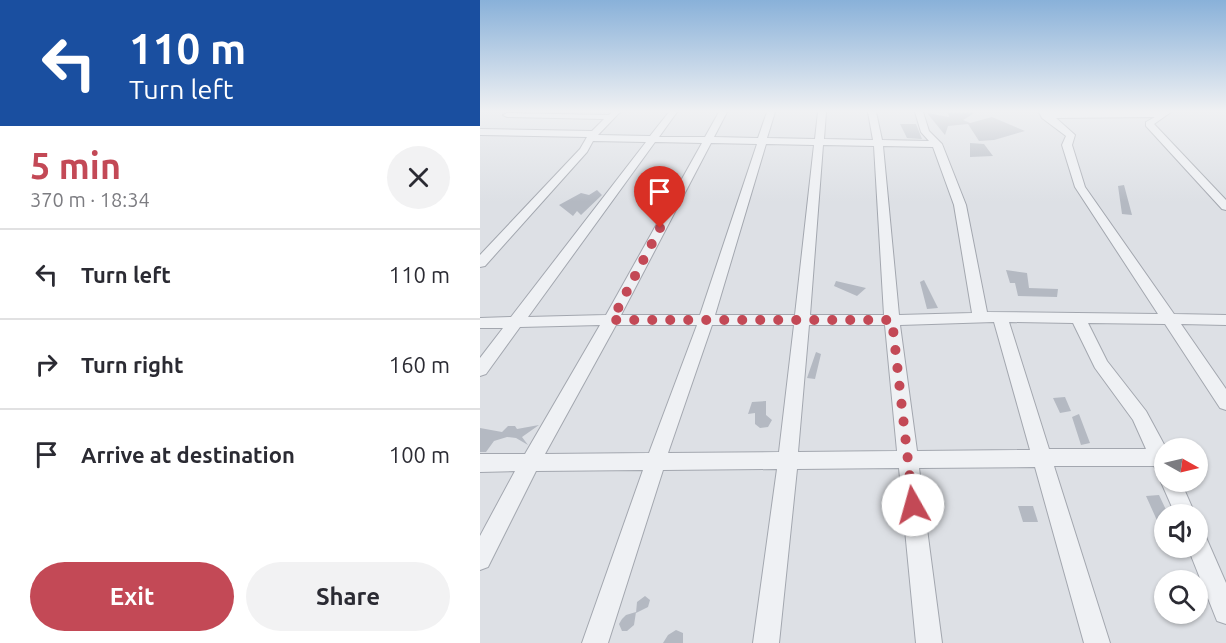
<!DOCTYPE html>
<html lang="en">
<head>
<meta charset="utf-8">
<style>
	body { margin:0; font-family:Ubuntu,sans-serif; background:#f2f2f3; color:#2b2b33; height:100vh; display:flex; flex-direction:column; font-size:22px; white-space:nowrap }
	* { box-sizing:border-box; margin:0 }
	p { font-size:20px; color:#7c7c81 }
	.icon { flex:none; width:33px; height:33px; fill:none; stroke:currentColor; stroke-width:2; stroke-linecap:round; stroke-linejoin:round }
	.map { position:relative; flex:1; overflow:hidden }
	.drawer { display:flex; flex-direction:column; background:#fff; width:480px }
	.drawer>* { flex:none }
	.hud { background:#1a4fa0; color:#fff; overflow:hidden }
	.needle { width:39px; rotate:98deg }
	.buttons { position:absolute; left:674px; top:438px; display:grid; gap:12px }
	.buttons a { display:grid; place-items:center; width:54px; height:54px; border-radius:50%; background:#fff; box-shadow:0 2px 4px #0004; font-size:30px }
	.pin { position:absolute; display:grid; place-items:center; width:51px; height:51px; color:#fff; margin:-62px -26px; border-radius:50% 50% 50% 0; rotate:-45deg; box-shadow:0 0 6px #0007 }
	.pin .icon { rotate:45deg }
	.me { position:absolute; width:66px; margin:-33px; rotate:353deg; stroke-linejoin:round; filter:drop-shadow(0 0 4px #0008) }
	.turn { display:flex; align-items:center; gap:21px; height:126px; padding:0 30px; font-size:27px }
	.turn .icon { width:78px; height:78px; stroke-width:2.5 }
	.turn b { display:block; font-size:42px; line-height:51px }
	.round { display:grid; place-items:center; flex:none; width:63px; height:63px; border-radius:32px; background:#f2f2f3 }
	.headline { display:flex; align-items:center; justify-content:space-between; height:102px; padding:0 30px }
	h1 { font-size:36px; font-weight:700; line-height:45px; color:#c34956 }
	.cta { display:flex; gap:12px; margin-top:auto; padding:12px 30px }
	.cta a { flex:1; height:69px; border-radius:36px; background:#c34956; color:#fff; font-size:24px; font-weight:700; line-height:69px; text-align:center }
	.cta a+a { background:#f2f2f3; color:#2b2b33 }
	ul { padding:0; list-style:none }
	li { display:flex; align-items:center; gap:18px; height:90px; padding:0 30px; border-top:2px solid #e1e1e2 }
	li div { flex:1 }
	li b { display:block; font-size:22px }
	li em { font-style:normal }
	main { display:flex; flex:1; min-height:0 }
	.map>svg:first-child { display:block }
</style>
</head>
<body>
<main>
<section class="drawer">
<div class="hud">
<div class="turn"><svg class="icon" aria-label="left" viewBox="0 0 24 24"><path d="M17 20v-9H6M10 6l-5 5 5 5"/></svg><div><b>110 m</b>Turn left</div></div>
</div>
<div class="headline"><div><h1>5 min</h1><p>370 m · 18:34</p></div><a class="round"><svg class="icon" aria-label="close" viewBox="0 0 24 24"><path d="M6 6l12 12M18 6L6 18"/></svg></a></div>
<ul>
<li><svg class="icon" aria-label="left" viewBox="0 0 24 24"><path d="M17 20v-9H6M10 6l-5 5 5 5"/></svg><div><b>Turn left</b></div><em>110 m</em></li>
<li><svg class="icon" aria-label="right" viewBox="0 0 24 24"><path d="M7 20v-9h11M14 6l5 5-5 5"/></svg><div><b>Turn right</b></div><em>160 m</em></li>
<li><svg class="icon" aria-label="arrive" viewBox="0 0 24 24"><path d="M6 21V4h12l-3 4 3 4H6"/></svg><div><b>Arrive at destination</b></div><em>100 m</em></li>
</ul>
<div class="cta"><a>Exit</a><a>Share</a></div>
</section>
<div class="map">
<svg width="746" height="643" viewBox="0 0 746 643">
	<rect width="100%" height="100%" fill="#dde0e5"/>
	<path fill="#b4b9c2" d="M 468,112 L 496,112 L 483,120 L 490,123 L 512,117 L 545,131 L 514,140 L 499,141 L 488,124 L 468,126 L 465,135 L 447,113 L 469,117 Z
		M 420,124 L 436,124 L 442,139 L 427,138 Z
		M 490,143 L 504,144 L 513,156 L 490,157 Z
		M 644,185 L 652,215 L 642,214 L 638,186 Z
		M 117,190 L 122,195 L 101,215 L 97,211 L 93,216 L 79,205 L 101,193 L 109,195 Z
		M 526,270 L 547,273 L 549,288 L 578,289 L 577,297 L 538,296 L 535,283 L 530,283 Z
		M 444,280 L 458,308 L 447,309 L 440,282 Z
		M 356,281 L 386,288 L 377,296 L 354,286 Z
		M 336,352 L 341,354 L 335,379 L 327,378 Z
		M 585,397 L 591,411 L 580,413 L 573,398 Z
		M 286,401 L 286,415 L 292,420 L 288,427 L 280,428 L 275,424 L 275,413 L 268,414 L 272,402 Z
		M 599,414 L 610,443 L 601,445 L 592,417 Z
		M 59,425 L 42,437 L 48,445 L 36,438 L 27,437 L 14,441 L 6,452 L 0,452 L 0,428 L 22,432 L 28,426 L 35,426 L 37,429 Z
		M 679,495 L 688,514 L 684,514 L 684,536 L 666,496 Z
		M 538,506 L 553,506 L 558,522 L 543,522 Z
		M 165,596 L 170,600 L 168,607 L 156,613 L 157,602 Z
		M 156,612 L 154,625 L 147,631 L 142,631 L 139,624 L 142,619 L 146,615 Z
		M 196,630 L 203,633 L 203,643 L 183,643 L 188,635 Z"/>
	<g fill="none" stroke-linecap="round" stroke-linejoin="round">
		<g stroke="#a3a7af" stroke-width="2">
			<path id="minor" d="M 132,112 L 140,112 L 118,135 L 170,136 L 189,112 L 197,112 L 179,137 L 225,137 L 239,112 L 247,112 L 234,137 L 278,138 L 287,112 L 295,112 L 287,138 L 335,139 L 338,112 L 346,112 L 344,139 L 393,140 L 388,112 L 396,112 L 402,140 L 449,141 L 441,132 L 435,112 L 443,112 L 449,131 L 462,144 L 486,205 L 507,312 L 678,314 L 595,187 L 582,145 L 586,136 L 562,118 L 559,112 L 691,112 L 674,124 L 746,200 L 746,210 L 742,209 L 666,126 L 666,122 L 675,117 L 576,118 L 595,135 L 592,145 L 605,187 L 694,314 L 746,315 L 746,325 L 701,324 L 746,389 L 746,410 L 740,408 L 685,324 L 608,323 L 627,361 L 666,411 L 686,448 L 684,474 L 677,471 L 674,466 L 574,466 L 630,643 L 604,643 L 555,467 L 439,468 L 462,643 L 436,643 L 419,468 L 317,469 L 299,643 L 273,643 L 297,469 L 183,470 L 128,643 L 102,643 L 163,470 L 56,471 L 8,567 L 0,570 L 0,536 L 35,471 L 0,472 L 0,454 L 45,454 L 120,325 L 40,327 L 6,374 L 0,376 L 0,358 L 23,328 L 0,328 L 0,318 L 31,317 L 166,142 L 113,141 L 107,152 L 5,266 L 0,267 L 0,255 L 100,149 L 107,137 L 0,135 L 0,129 L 112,131 L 124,119 L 27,117 L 23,115 L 27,113 L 129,115 ZM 175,142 L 222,143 L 126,315 L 48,317 ZM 231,143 L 277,144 L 220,315 L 141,315 ZM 286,144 L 334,145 L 315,315 L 235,315 ZM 343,145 L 394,146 L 404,315 L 330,315 ZM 403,146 L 453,147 L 474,205 L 492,313 L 419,315 ZM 514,322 L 550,450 L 437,451 L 420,325 ZM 529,322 L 593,323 L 615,368 L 653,420 L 666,449 L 569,449 ZM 136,325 L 217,325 L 169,453 L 65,454 ZM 232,325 L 314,325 L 299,452 L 188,453 ZM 329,325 L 405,325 L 417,451 L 318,452 Z
				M 684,475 L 684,482 L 701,482 L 715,514 L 695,514 L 681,482 Z
				M 717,532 L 725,535 L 746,583 L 746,624 L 737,621 L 708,548 L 717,548 Z"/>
		</g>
		<use href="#minor" fill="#eff1f4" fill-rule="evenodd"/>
	</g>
	<linearGradient id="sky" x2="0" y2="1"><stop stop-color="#89b1d9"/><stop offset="0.55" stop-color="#f0f1f3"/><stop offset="1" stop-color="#f0f1f3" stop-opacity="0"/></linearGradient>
	<rect width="746" height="202" fill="url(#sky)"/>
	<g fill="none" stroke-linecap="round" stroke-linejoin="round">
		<path stroke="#c34956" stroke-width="10" stroke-dasharray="0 18" d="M 180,228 L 132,320 L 412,320 L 433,505"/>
	</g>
</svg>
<div class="buttons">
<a><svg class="needle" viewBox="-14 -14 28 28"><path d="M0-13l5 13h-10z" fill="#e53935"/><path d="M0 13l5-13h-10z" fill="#7c7c81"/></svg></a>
<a><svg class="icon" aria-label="sound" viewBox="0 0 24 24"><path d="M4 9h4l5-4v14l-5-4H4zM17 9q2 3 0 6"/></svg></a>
<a><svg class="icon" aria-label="search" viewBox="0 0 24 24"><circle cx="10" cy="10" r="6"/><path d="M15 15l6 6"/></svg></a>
</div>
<div class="pin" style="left:180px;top:228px;background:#d93025"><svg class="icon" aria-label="arrive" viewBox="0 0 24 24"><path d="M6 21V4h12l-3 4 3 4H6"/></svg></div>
<svg class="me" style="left:433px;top:505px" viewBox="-20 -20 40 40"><circle r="19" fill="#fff"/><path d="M0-13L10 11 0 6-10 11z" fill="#c34956"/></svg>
</div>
</main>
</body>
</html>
